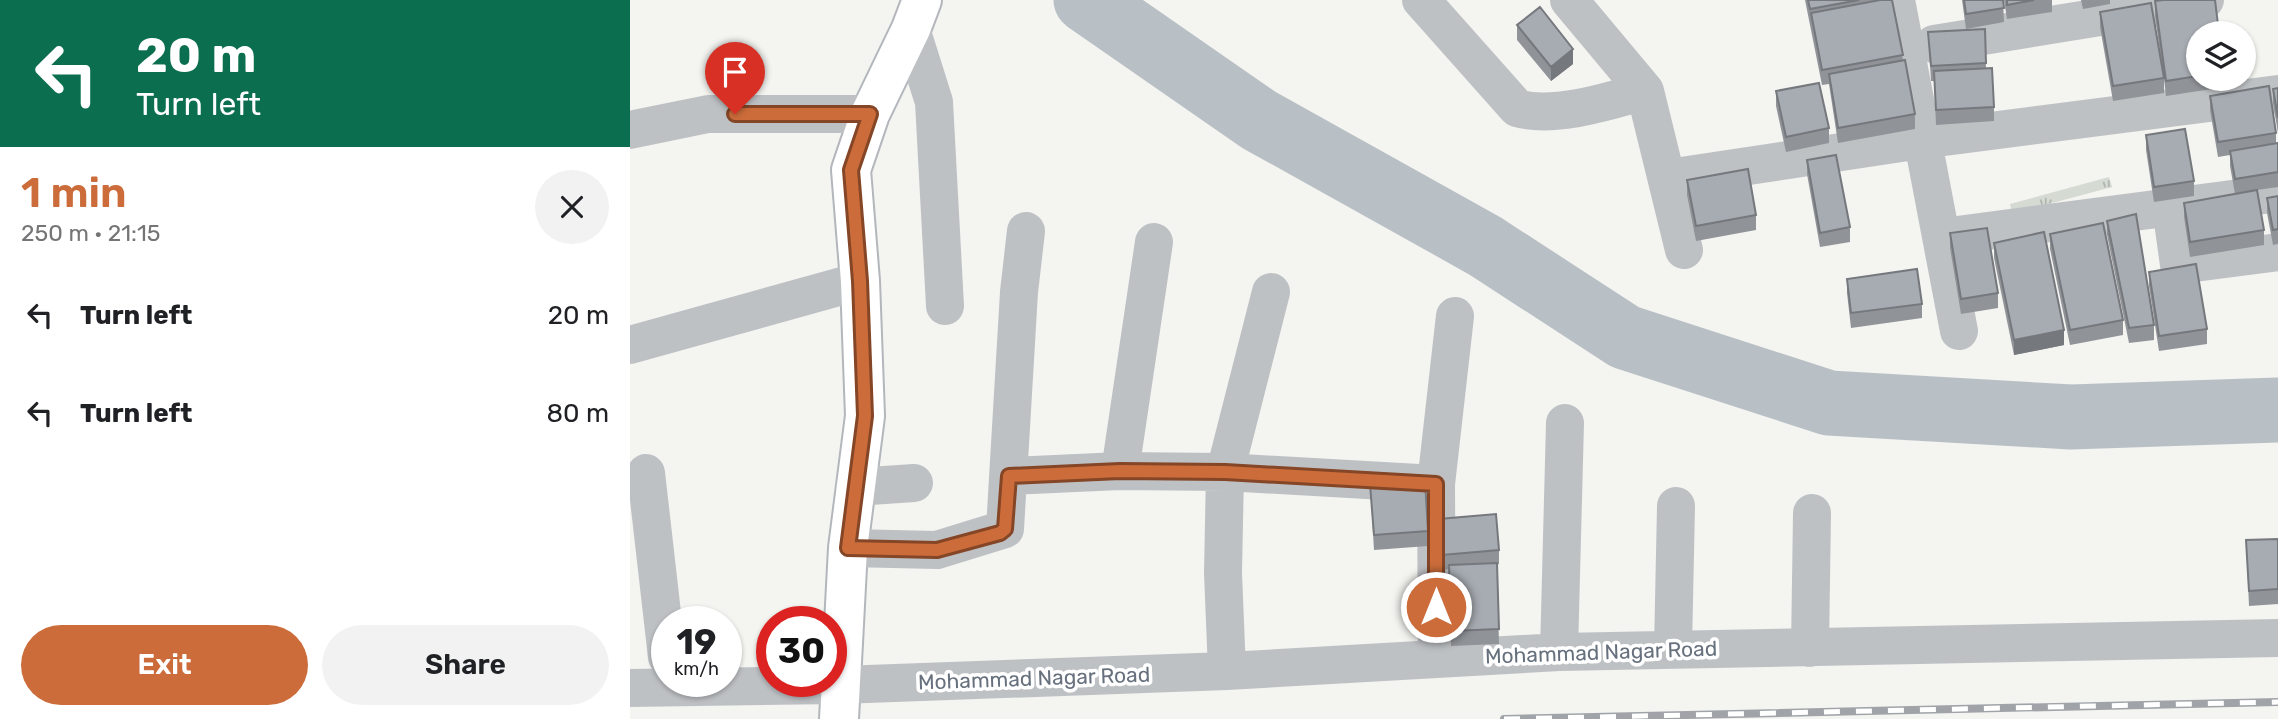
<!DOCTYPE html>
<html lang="en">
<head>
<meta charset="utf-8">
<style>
	body { margin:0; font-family:Rubik,sans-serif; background:#f2f2f2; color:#202124; height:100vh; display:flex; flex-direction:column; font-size:26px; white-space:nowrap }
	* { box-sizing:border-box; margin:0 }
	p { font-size:23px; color:#757577 }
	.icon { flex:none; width:38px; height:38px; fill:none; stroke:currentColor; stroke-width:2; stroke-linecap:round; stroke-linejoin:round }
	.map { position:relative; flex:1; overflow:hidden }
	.details { display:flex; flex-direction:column; background:#fff; width:630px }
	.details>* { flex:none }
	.top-card { background:#0b6e4f; color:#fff; overflow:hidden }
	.tools { position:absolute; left:1556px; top:21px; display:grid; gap:14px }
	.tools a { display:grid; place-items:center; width:70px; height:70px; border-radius:50%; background:#fff; box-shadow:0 2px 5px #0004; font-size:35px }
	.speed { position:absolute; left:21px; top:606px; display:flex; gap:14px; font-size:35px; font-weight:700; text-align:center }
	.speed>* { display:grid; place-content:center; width:91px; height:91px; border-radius:50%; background:#fff; box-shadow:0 2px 5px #0004; line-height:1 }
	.speed small { font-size:18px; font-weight:400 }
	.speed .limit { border:10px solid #d22; background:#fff; color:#111 }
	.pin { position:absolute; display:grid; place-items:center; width:60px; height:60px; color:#fff; margin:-72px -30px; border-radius:50% 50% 50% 0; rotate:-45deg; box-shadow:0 0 7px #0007 }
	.pin .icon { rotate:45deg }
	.me { position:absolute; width:77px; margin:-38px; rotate:0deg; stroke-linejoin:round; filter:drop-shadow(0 0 5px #0008) }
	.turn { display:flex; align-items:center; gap:24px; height:147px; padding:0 21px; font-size:32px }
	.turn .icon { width:91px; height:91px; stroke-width:2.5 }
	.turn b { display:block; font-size:49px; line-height:60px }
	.round { display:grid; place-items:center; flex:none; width:74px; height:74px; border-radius:37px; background:#f2f2f2 }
	.summary { display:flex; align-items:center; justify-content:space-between; height:119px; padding:0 21px }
	h1 { font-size:42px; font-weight:600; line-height:52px; color:#cb6c3a }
	.action { display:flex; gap:14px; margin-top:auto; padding:14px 21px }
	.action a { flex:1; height:80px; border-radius:42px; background:#cb6c3a; color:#fff; font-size:28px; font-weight:600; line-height:80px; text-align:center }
	.action a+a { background:#f2f2f2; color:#202124 }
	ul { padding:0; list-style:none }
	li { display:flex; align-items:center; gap:21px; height:98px; padding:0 21px }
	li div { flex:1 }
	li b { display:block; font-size:26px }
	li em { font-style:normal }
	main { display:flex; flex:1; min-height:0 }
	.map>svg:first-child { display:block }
</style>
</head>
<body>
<main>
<section class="details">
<div class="top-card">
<div class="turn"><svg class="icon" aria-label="left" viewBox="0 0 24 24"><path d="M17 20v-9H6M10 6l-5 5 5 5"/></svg><div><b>20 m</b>Turn left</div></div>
</div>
<div class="summary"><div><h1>1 min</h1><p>250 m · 21:15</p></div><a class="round"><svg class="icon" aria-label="close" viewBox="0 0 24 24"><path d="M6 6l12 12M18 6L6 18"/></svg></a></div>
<ul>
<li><svg class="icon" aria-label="left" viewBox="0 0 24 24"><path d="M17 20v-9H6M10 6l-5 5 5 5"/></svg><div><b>Turn left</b></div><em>20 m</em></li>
<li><svg class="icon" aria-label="left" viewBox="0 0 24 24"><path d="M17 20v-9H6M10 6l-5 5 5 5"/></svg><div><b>Turn left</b></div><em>80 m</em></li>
</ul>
<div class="action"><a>Exit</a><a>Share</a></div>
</section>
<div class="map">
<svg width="1648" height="719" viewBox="0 0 1648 719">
	<defs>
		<pattern id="grass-tufts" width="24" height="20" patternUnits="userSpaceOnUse" patternTransform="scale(1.75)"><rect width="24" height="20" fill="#d5dad3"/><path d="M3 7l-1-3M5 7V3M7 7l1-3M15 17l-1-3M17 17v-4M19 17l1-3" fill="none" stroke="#b1b5b0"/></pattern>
	</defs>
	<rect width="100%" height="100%" fill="#f4f4f1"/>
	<path fill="url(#grass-tufts)" d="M 1479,177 L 1482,187 L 1382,214 L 1380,204 Z"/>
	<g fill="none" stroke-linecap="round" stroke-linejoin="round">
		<path stroke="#b9c0c5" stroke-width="65" d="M 456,0 L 629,120 L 855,246 L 995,337 L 1199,403 L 1441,417 L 1648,410"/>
		<g stroke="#b3b6bb" stroke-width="42">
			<path id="secondary" d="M 209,719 L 218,548 L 235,416 L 230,281 L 221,170 L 240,114 L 281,29 L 292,0"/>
		</g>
		<path stroke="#bec1c4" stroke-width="38" d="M 791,0 L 887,108 C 923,119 980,101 1015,91
			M 939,0 L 1015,91 L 1054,250
			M 1266,0 L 1329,331
			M 281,29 L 304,102 L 315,306
			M 1304,44 L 1575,0
			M 0,130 L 78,114 L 240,114
			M 1038,178 L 1291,140 L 1648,94
			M 1541,207 L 1549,265 L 1648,252
			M 1312,237 L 1648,193
			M 0,345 L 230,281
			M 490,471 L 524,242
			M 16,473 L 37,657
			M 379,476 L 490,471 L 595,472 L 806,484 L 825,316
			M 806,484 L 807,656
			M 225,487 L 284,483
			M 218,548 L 307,550 L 375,529 L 389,292 L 396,231
			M 1180,648 L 1182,513
			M 1043,649 L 1046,506
			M 929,652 L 935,423
			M 597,671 L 593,573 L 595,472 L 641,292
			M 0,688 L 210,685 L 597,671 L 929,652 L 1648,638"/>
		<use href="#secondary" stroke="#fff" stroke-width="38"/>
		<g stroke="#a0a4a9" stroke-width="8">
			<path id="rail" d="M 874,719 L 1648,702"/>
		</g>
		<use href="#rail" stroke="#fff" stroke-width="5" stroke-dasharray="16" stroke-linecap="butt"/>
	</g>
	<path fill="#909499" d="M 1175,0 L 1262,0 L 1273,60 L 1285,114 L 1285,129 L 1208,143 L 1199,84 L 1192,85 Z
		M 1332,0 L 1373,0 L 1374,22 L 1336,29 Z
		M 1374,0 L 1422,0 L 1422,12 L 1377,19 Z
		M 1451,0 L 1480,0 L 1480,4 L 1453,9 Z
		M 1525,1 L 1568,33 L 1568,79 L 1595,79 L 1595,87 L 1536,96 L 1534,79 L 1534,93 L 1483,101 L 1470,27 L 1470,12 L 1533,74 L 1525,16 Z
		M 887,25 L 943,64 L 921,81 L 887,40 Z
		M 1355,29 L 1356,69 L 1364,107 L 1364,121 L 1306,125 L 1304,81 L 1301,81 L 1298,32 Z
		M 1648,88 L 1648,133 L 1643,103 L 1643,89 Z
		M 1146,91 L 1199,128 L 1199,143 L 1156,152 L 1146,106 Z
		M 1580,96 L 1646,133 L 1646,143 L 1648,143 L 1648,187 L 1627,190 L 1634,230 L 1634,245 L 1560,257 L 1554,217 L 1554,203 L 1605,194 L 1600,166 L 1600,155 L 1588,157 L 1580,110 Z
		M 1516,135 L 1564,181 L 1564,196 L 1524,202 L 1516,150 Z
		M 1177,160 L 1220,227 L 1220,242 L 1190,247 L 1177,174 Z
		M 1057,180 L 1126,215 L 1126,230 L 1066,241 L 1057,195 Z
		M 1648,196 L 1648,244 L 1643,245 L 1637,213 L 1637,198 Z
		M 1477,221 L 1524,325 L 1524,340 L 1499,343 L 1477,235 Z
		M 1320,233 L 1368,293 L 1368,308 L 1331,314 L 1320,248 Z
		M 1420,234 L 1493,320 L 1493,335 L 1440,345 L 1420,249 Z
		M 1364,243 L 1434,345 L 1384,355 L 1364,258 Z
		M 1519,272 L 1577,329 L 1577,344 L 1529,351 L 1519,286 Z
		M 1217,279 L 1292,304 L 1292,318 L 1221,328 L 1217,293 Z
		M 740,484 L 798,531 L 798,546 L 744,550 Z
		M 809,519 L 869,550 L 869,564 L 867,565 L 869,644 L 821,646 L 819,569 L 812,570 L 809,534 Z
		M 1648,539 L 1648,604 L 1619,606 L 1616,540 Z"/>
	<path fill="#75787d" d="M 943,49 L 943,64 L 921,81 L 921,67 Z
		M 1434,330 L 1434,345 L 1384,355 L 1384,340 Z"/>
	<path fill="#a7acb2" stroke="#75787d" stroke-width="2" d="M 1178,0 L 1229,0 L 1180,9 Z
		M 1250,0 L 1262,0 L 1273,55 L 1192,70 L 1181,13 Z
		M 1334,0 L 1373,0 L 1374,8 L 1336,14 Z
		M 1377,0 L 1404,0 L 1377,5 Z
		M 1533,0 L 1585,0 L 1589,33 L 1568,33 L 1568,76 L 1536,81 L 1525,1 Z
		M 1521,3 L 1534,78 L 1483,86 L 1470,12 Z
		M 910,7 L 943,49 L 921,67 L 887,25 Z
		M 1355,29 L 1356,63 L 1301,66 L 1298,32 Z
		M 1275,60 L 1285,114 L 1208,128 L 1199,74 Z
		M 1362,68 L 1364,107 L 1306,110 L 1304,71 Z
		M 1189,83 L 1199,128 L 1156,137 L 1146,91 Z
		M 1639,86 L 1646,133 L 1588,142 L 1580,96 Z
		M 1648,88 L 1648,118 L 1643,89 Z
		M 1555,129 L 1564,181 L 1524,187 L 1516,135 Z
		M 1648,143 L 1648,172 L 1605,179 L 1600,151 Z
		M 1206,155 L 1220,227 L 1190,233 L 1177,160 Z
		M 1118,169 L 1126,215 L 1066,226 L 1057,180 Z
		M 1627,190 L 1634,230 L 1560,242 L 1554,203 Z
		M 1648,196 L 1648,229 L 1643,230 L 1637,198 Z
		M 1506,214 L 1524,325 L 1499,328 L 1477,221 Z
		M 1473,223 L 1493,320 L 1440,330 L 1420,234 Z
		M 1357,228 L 1368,293 L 1331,299 L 1320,233 Z
		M 1414,232 L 1434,330 L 1384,340 L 1364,243 Z
		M 1566,264 L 1577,329 L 1529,336 L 1519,272 Z
		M 1287,269 L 1292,304 L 1221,313 L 1217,279 Z
		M 795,480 L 798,531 L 744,535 L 740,484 Z
		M 866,514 L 869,550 L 812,555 L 809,519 Z
		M 1648,539 L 1648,589 L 1619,591 L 1616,540 Z
		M 867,563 L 869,629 L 821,631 L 819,565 Z"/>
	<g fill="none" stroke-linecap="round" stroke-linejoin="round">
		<g stroke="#844626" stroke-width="18">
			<path id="route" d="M 105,114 L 240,114 L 221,170 L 230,281 L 235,416 L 218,548 L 307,550 L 370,533 L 375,529 L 379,476 L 490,471 L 595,472 L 806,484 L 806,607"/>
		</g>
		<use href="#route" stroke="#cb6c3a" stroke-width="12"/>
	</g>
	<g text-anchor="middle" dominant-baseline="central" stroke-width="7" stroke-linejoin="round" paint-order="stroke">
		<g font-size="21" fill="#67717e" stroke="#fff">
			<text transform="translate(971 652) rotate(-2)">Mohammad Nagar Road</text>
			<text transform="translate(404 678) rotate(-2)">Mohammad Nagar Road</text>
		</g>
	</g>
</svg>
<div class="tools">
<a><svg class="icon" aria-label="layers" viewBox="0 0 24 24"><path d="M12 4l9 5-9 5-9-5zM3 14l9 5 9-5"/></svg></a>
</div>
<div class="speed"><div>19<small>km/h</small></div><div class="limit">30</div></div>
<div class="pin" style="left:105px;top:114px;background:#d93025"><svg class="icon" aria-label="arrive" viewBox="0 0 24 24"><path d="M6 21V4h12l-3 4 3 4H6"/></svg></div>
<svg class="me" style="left:806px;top:607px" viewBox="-20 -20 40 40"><circle r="17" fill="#cb6c3a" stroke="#fff" stroke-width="3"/><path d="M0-11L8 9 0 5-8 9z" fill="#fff"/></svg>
</div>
</main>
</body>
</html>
